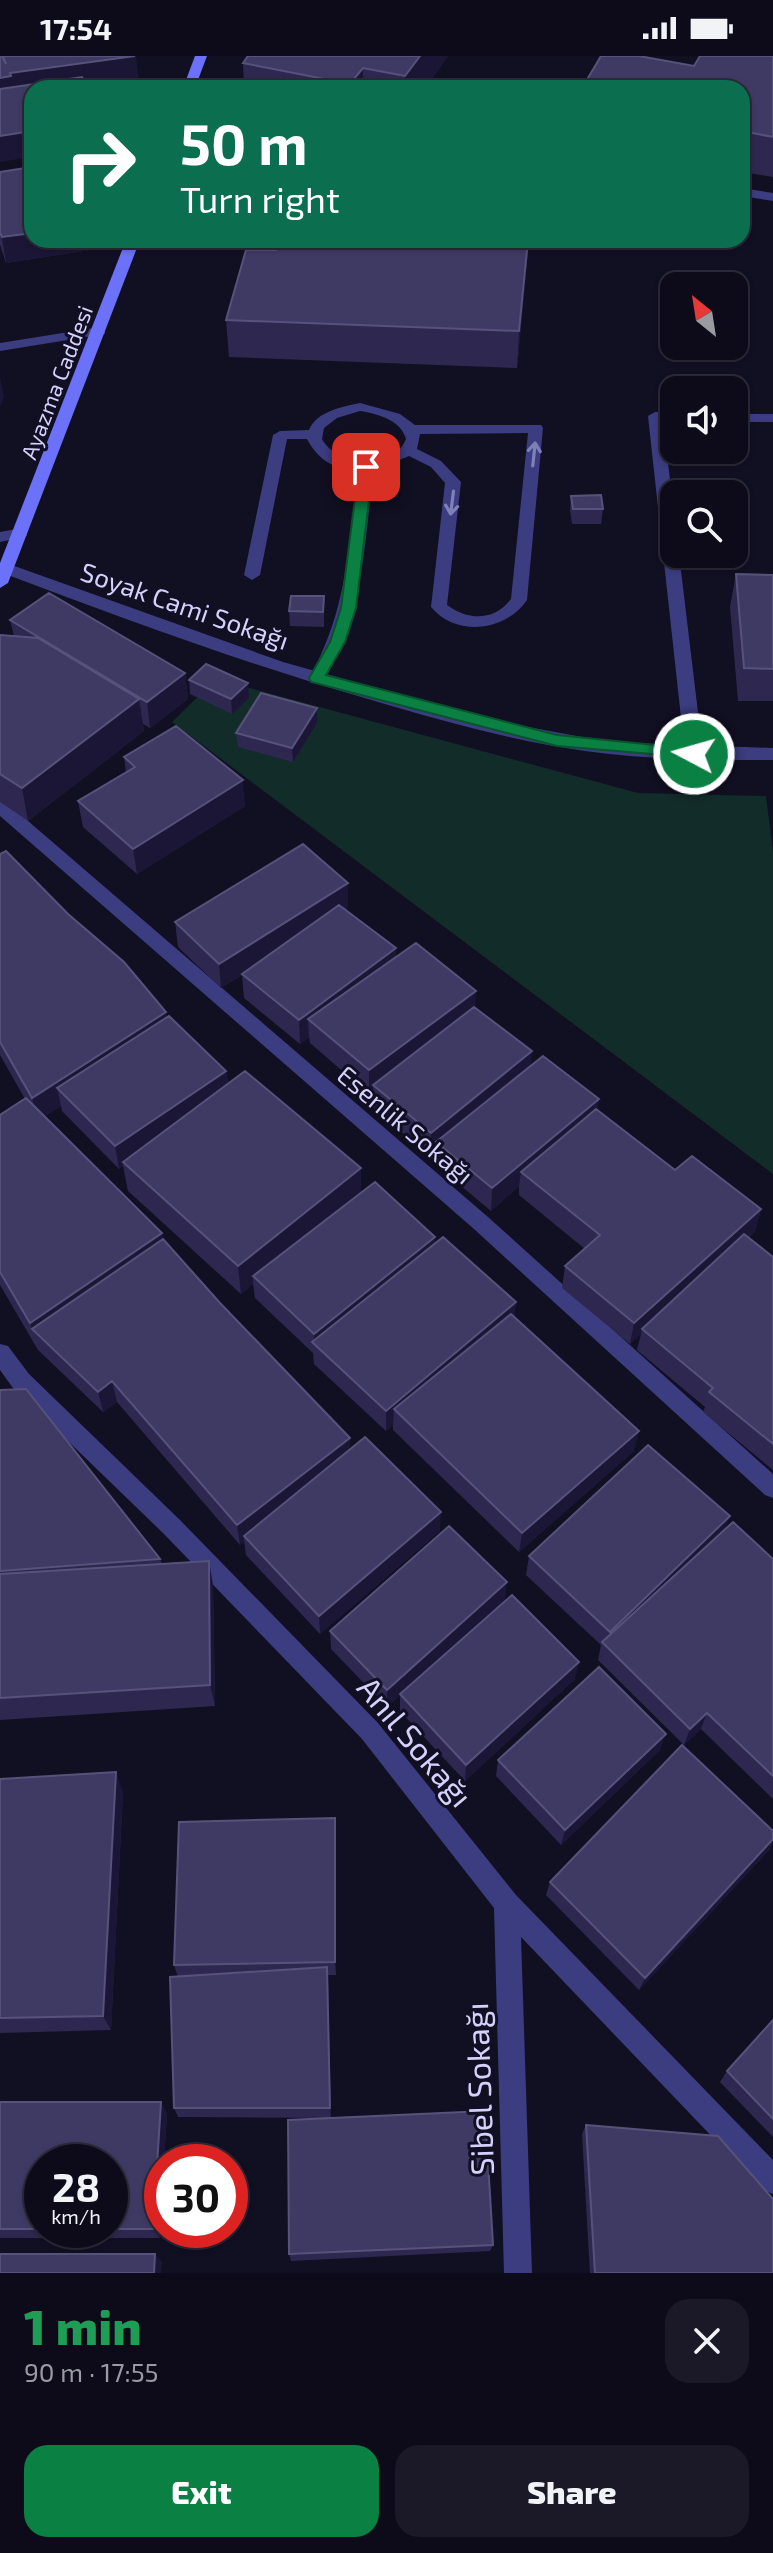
<!DOCTYPE html>
<html lang="en">
<head>
<meta charset="utf-8">
<style>
	body { margin:0; font-family:"Exo 2",sans-serif; background:#1b1927; color:#f1f3f6; height:100vh; display:flex; flex-direction:column; font-size:30px; white-space:nowrap }
	* { box-sizing:border-box; margin:0 }
	p { font-size:26px; color:#9a9ba2 }
	.icon { flex:none; width:44px; height:44px; fill:none; stroke:currentColor; stroke-width:2; stroke-linecap:round; stroke-linejoin:round }
	.map { position:relative; height:2217px; overflow:hidden }
	.panel { display:flex; flex-direction:column; background:#0d0b1a; flex:1 }
	.panel>* { flex:none }
	.guide { position:absolute; left:24px; top:24px; width:726px; height:168px; border-radius:24px; box-shadow:0 2px 6px #0004,0 0 0 2px #2d2b39; background:#0b6e4f; color:#fff; overflow:hidden }
	.needle { width:52px; rotate:330deg }
	.fabs { position:absolute; left:660px; top:216px; display:grid; gap:16px }
	.fabs a { display:grid; place-items:center; width:88px; height:88px; border-radius:16px; background:#0d0b1a; box-shadow:0 2px 6px #0004,0 0 0 2px #2d2b39; font-size:40px }
	.speed { position:absolute; left:24px; top:2088px; display:flex; gap:16px; font-size:40px; font-weight:700; text-align:center }
	.speed>* { display:grid; place-content:center; width:104px; height:104px; border-radius:50%; background:#0d0b1a; box-shadow:0 2px 6px #0004,0 0 0 2px #2d2b39; line-height:1 }
	.speed small { font-size:20px; font-weight:400 }
	.speed .limit { border:12px solid #d22; background:#fff; color:#111 }
	.pin { position:absolute; display:grid; place-items:center; width:68px; height:68px; color:#fff; margin:-34px; border-radius:16px; box-shadow:0 4px 12px #0006 }
	.me { position:absolute; width:88px; margin:-44px; rotate:276deg; stroke-linejoin:round; filter:drop-shadow(0 0 6px #0008) }
	.turn { display:flex; align-items:center; gap:28px; height:168px; padding:0 24px; font-size:36px }
	.turn .icon { width:104px; height:104px; stroke-width:2.5 }
	.turn b { display:block; font-size:56px; line-height:68px }
	.round { display:grid; place-items:center; flex:none; width:84px; height:84px; border-radius:24px; background:#1b1927 }
	.overview { display:flex; align-items:center; justify-content:space-between; height:136px; padding:0 24px }
	h1 { font-size:48px; font-weight:800; line-height:60px; color:#1e9e55 }
	.action { display:flex; gap:16px; margin-top:auto; padding:16px 24px }
	.action a { flex:1; height:92px; border-radius:24px; background:#0b8043; color:#fff; font-size:32px; font-weight:800; line-height:92px; text-align:center }
	.action a+a { background:#1b1927; color:#f1f3f6 }
	.status { display:flex; justify-content:space-between; align-items:center; height:56px; padding:0 40px; background:#0d0b1a; direction:ltr }
	.status svg { height:22px; fill:currentColor }
	.map>svg:first-child { display:block }
</style>
</head>
<body>
<div class="status"><b>17:54</b><svg viewBox="0 0 49 12"><path d="M0 12V9h3v3zM5 12V6h3v6zM10 12V3h3v9zM15 12V0h3v12zM26 1h20v11H26zM47 4h2v5h-2z"/></svg></div>
<div class="map">
<svg width="773" height="2217" viewBox="0 0 773 2217">
	<rect width="100%" height="100%" fill="#110f22"/>
	<path fill="#122c2a" d="M 216,623 L 638,737 L 766,740 L 773,797 L 773,1118 L 172,666 Z"/>
	<g fill="none" stroke-linecap="round" stroke-linejoin="round">
		<path fill="#3b3d80" fill-rule="evenodd" d="M 742,132 L 773,137 L 773,145 L 742,140 Z
			M 360,347 L 400,358 L 415,369 L 541,369 L 543,372 L 527,544 C 506,575 457,582 431,551 L 445,427 L 431,411 L 409,400 L 373,415 C 365,489 362,561 323,626 L 317,628 L 309,622 C 346,558 350,488 358,416 C 334,413 318,404 307,383 L 287,383 L 260,519 L 252,524 L 244,519 L 273,379 L 280,375 L 309,374 C 317,355 342,351 360,347 ZM 360,355 C 378,358 401,364 406,383 C 392,417 338,412 322,383 L 324,372 L 337,362 ZM 528,377 L 511,543 C 494,565 469,565 447,549 L 461,426 L 441,405 L 417,393 L 420,378 Z
			M 655,356 L 674,356 L 674,364 L 663,364 L 674,458 L 674,498 L 679,498 L 703,698 L 694,704 L 685,698 L 648,360 Z
			M 734,358 L 773,358 L 773,366 L 734,366 Z"/>
		<path fill="#3b3d80" fill-rule="evenodd" d="M 100,271 L 105,272 L 105,278 L 0,295 L 0,287 Z
			M 22,472 L 27,474 L 27,480 L 0,486 L 0,476 Z
			M 6,507 L 283,606 L 485,663 L 609,686 L 773,692 L 773,704 C 710,704 648,704 585,695 C 518,686 450,667 385,648 C 254,611 127,564 0,516 L 0,509 Z
			M 0,744 L 6,746 L 488,1161 L 773,1418 L 773,1442 L 765,1439 L 474,1173 L 0,760 Z
			M 0,1288 L 8,1290 L 29,1318 L 180,1464 L 378,1667 L 516,1839 L 773,2104 L 773,2138 L 763,2134 L 521,1881 L 532,2217 L 504,2217 L 494,1852 L 362,1683 L 164,1478 L 13,1332 L 0,1314 Z"/>
		<path fill="#6c71fa" fill-rule="evenodd" d="M 195,0 L 207,0 L 195,32 L 183,32 Z
			M 126,184 L 140,184 L 8,527 L 0,532 L 0,507 Z"/>
	</g>
	<path fill="#2e2850" fill-rule="evenodd" d="M 448,0 L 425,32 L 244,32 L 243,7 Z
		M 773,0 L 773,121 L 742,116 L 742,32 L 694,10 Z
		M 0,116 L 90,194 L 6,207 L 0,189 Z
		M 278,184 L 529,184 L 517,312 L 229,301 L 226,264 L 276,194 Z
		M 571,440 L 603,453 L 601,468 L 572,468 L 570,454 Z
		M 736,518 L 773,519 L 773,645 L 738,645 L 730,551 Z
		M 324,540 L 324,571 L 290,570 L 289,555 Z
		M 10,564 L 185,617 L 188,643 L 150,672 L 143,668 L 144,675 L 28,765 L 0,746 L 0,579 L 14,580 Z
		M 189,624 L 249,642 L 232,658 L 190,638 Z
		M 317,652 L 317,667 L 293,706 L 238,691 L 236,677 Z
		M 124,701 L 245,750 L 137,818 L 83,771 L 78,745 L 126,716 Z
		M 0,798 L 167,961 L 226,1015 L 228,1028 L 361,1137 L 435,1187 L 516,1246 L 514,1262 L 634,1395 L 519,1496 L 393,1374 L 393,1369 L 386,1375 L 314,1308 L 313,1297 L 255,1242 L 253,1228 L 241,1238 L 128,1135 L 123,1110 L 119,1113 L 62,1055 L 61,1050 L 45,1060 L 162,1177 L 163,1183 L 220,1247 L 350,1382 L 350,1393 L 440,1475 L 320,1578 L 246,1499 L 244,1485 L 240,1489 L 117,1346 L 103,1356 L 38,1294 L 0,1229 L 0,1059 L 25,1043 L 0,999 Z
		M 348,852 L 346,854 L 396,901 L 475,952 L 531,1009 L 599,1043 L 597,1054 L 675,1114 L 761,1153 L 755,1175 L 748,1182 L 773,1201 L 773,1414 L 703,1356 L 705,1351 L 637,1294 L 641,1278 L 630,1288 L 562,1232 L 565,1210 L 585,1193 L 519,1139 L 519,1130 L 491,1155 L 436,1109 L 436,1095 L 430,1100 L 374,1053 L 373,1035 L 369,1038 L 310,987 L 309,981 L 300,988 L 244,942 L 242,919 L 221,932 L 178,891 L 175,866 Z
		M 0,1334 L 160,1503 L 162,1508 L 213,1529 L 215,1650 L 0,1664 Z
		M 725,1473 L 773,1503 L 773,1743 L 701,1673 L 684,1689 L 598,1604 L 601,1589 L 526,1519 L 529,1500 Z
		M 505,1544 L 430,1612 L 575,1623 L 465,1725 L 400,1655 L 400,1639 L 387,1651 L 331,1593 L 330,1575 Z
		M 660,1694 L 561,1789 L 496,1720 L 498,1704 Z
		M 0,1723 L 123,1736 L 111,1974 L 0,1977 Z
		M 773,1775 L 773,1786 L 769,1794 L 639,1934 L 546,1839 L 550,1826 Z
		M 336,1777 L 336,1919 L 328,1919 L 331,2062 L 178,2061 L 174,2052 L 178,1921 L 174,1909 Z
		M 773,1964 L 773,2081 L 720,2026 L 727,2015 Z
		M 0,2046 L 161,2046 L 167,2058 L 164,2106 L 162,2106 L 162,2142 L 160,2182 L 0,2182 ZM 42,2106 L 110,2106 L 110,2174 L 42,2174 Z
		M 586,2069 L 773,2217 L 590,2217 L 582,2078 Z
		M 493,2189 L 490,2195 L 291,2205 L 289,2198 Z"/>
	<path fill="#1b1636" d="M 136,0 L 139,25 L 88,32 L 32,32 L 0,48 L 0,22 L 10,17 Z
		M 420,0 L 448,0 L 425,32 L 405,32 L 405,20 Z
		M 363,12 L 363,32 L 351,32 L 350,28 Z
		M 32,75 L 32,101 L 0,106 L 0,80 Z
		M 32,177 L 32,184 L 89,184 L 90,194 L 6,207 L 2,181 Z
		M 528,184 L 529,184 L 517,312 L 519,275 Z
		M 0,320 L 4,341 L 0,351 Z
		M 185,617 L 188,643 L 150,672 L 147,646 Z
		M 248,627 L 249,642 L 232,658 L 231,643 Z
		M 139,643 L 144,675 L 28,765 L 22,732 Z
		M 317,652 L 317,667 L 293,706 L 292,692 Z
		M 243,724 L 245,750 L 137,818 L 133,793 Z
		M 348,827 L 348,852 L 221,932 L 219,908 Z
		M 396,892 L 396,916 L 308,963 L 309,981 L 300,988 L 299,964 Z
		M 476,935 L 475,960 L 373,1029 L 373,1035 L 369,1038 L 369,1014 Z
		M 166,956 L 169,980 L 57,1032 L 61,1050 L 38,1065 L 32,1042 Z
		M 532,995 L 530,1019 L 436,1086 L 436,1095 L 430,1100 L 431,1077 Z
		M 226,1015 L 229,1039 L 123,1106 L 123,1110 L 119,1113 L 115,1090 Z
		M 599,1043 L 595,1066 L 521,1116 L 519,1130 L 491,1155 L 492,1132 Z
		M 361,1112 L 361,1142 L 253,1220 L 253,1228 L 241,1238 L 238,1210 Z
		M 761,1153 L 755,1175 L 644,1275 L 642,1273 L 641,1278 L 630,1288 L 634,1267 Z
		M 162,1177 L 167,1205 L 32,1273 L 30,1267 Z
		M 435,1181 L 435,1203 L 314,1288 L 314,1278 Z
		M 516,1246 L 514,1268 L 394,1353 L 393,1369 L 386,1375 L 386,1355 Z
		M 112,1325 L 117,1346 L 103,1356 L 98,1336 Z
		M 639,1375 L 634,1395 L 519,1496 L 522,1477 Z
		M 350,1382 L 350,1402 L 244,1480 L 244,1485 L 240,1489 L 237,1469 Z
		M 441,1456 L 440,1475 L 320,1578 L 319,1560 Z
		M 730,1460 L 723,1479 L 607,1591 L 610,1576 Z
		M 209,1505 L 213,1529 L 215,1650 L 210,1629 Z
		M 507,1526 L 505,1544 L 387,1651 L 387,1634 Z
		M 579,1606 L 575,1623 L 465,1725 L 466,1709 Z
		M 707,1657 L 701,1673 L 684,1689 L 690,1673 Z
		M 666,1678 L 660,1694 L 561,1789 L 565,1774 Z
		M 116,1716 L 123,1736 L 111,1974 L 103,1960 Z
		M 335,1762 L 336,1777 L 336,1919 L 335,1906 Z
		M 773,1783 L 773,1786 L 769,1794 L 639,1934 L 645,1922 Z
		M 327,1911 L 328,1924 L 331,2062 L 330,2052 Z
		M 161,2046 L 167,2058 L 164,2106 L 162,2106 L 162,2142 L 160,2182 L 153,2173 Z
		M 155,2198 L 162,2206 L 161,2217 L 154,2217 Z"/>
	<path fill="#3f3a63" stroke="#57527b" stroke-width="2" d="M 0,0 L 2,0 L 6,8 L 3,0 L 135,0 L 10,17 L 11,20 L 0,22 Z
		M 248,0 L 420,0 L 405,20 L 363,12 L 350,28 L 243,7 Z
		M 601,0 L 639,0 L 694,10 L 700,0 L 773,0 L 773,81 L 742,75 L 742,32 L 582,32 Z
		M 82,21 L 87,32 L 32,32 L 32,75 L 0,80 L 0,33 Z
		M 32,111 L 32,177 L 2,181 L 0,177 L 0,116 Z
		M 278,184 L 528,184 L 519,275 L 226,264 L 246,194 L 276,194 Z
		M 601,439 L 603,453 L 573,453 L 571,440 Z
		M 736,518 L 773,519 L 773,613 L 744,612 Z
		M 49,537 L 185,617 L 147,646 L 10,564 Z
		M 291,540 L 324,540 L 323,556 L 289,555 Z
		M 0,579 L 38,582 L 139,643 L 22,732 L 0,718 Z
		M 206,608 L 248,627 L 231,643 L 189,624 Z
		M 261,637 L 317,652 L 292,692 L 236,677 Z
		M 176,670 L 243,724 L 133,793 L 78,745 L 135,711 L 124,701 Z
		M 303,788 L 348,827 L 219,908 L 175,866 Z
		M 6,795 L 68,858 L 124,906 L 166,956 L 32,1042 L 0,986 L 0,798 Z
		M 339,849 L 396,892 L 299,964 L 242,918 Z
		M 416,887 L 476,935 L 369,1014 L 308,963 Z
		M 474,951 L 532,995 L 431,1077 L 373,1029 Z
		M 169,960 L 226,1015 L 115,1090 L 57,1032 Z
		M 543,1000 L 599,1043 L 492,1132 L 436,1086 Z
		M 245,1015 L 361,1112 L 238,1210 L 123,1106 Z
		M 26,1042 L 162,1177 L 30,1267 L 0,1216 L 0,1059 Z
		M 596,1053 L 675,1114 L 692,1100 L 761,1153 L 634,1267 L 565,1210 L 600,1179 L 521,1116 Z
		M 375,1126 L 435,1181 L 314,1278 L 253,1220 Z
		M 744,1178 L 773,1201 L 773,1388 L 709,1336 L 713,1332 L 642,1273 Z
		M 443,1181 L 516,1246 L 386,1355 L 312,1286 Z
		M 163,1183 L 220,1247 L 350,1382 L 237,1469 L 112,1325 L 98,1336 L 32,1273 Z
		M 511,1258 L 639,1375 L 522,1477 L 394,1353 Z
		M 26,1333 L 160,1503 L 0,1515 L 0,1334 Z
		M 365,1381 L 441,1456 L 319,1560 L 244,1480 Z
		M 648,1389 L 730,1460 L 610,1576 L 529,1500 Z
		M 733,1466 L 773,1503 L 773,1720 L 707,1657 L 690,1673 L 602,1586 Z
		M 449,1470 L 507,1526 L 387,1634 L 330,1575 Z
		M 209,1505 L 210,1629 L 0,1642 L 0,1518 Z
		M 512,1539 L 579,1606 L 466,1709 L 400,1638 Z
		M 599,1611 L 666,1678 L 565,1774 L 498,1704 Z
		M 682,1689 L 773,1775 L 773,1783 L 645,1922 L 550,1826 Z
		M 116,1716 L 103,1960 L 0,1962 L 0,1723 Z
		M 335,1762 L 335,1906 L 174,1909 L 179,1766 Z
		M 327,1911 L 330,2052 L 174,2052 L 170,1921 Z
		M 773,1964 L 773,2063 L 727,2015 Z
		M 0,2046 L 161,2046 L 153,2173 L 110,2173 L 110,2106 L 42,2106 L 42,2173 L 0,2173 Z
		M 485,2055 L 493,2189 L 289,2198 L 288,2064 Z
		M 586,2069 L 718,2080 L 773,2143 L 773,2217 L 595,2217 Z
		M 0,2198 L 155,2198 L 154,2217 L 0,2217 Z"/>
	<defs><path id="oneway-shaft" d="M-6 0H5M1.5-3L5.5 0L1.5 3" fill="none" stroke-width="1.6" stroke-linecap="round" stroke-linejoin="round" transform="scale(2)"/></defs>
	<g stroke="#8080b8">
		<use href="#oneway-shaft" transform="translate(534 398) rotate(-84)"/>
		<use href="#oneway-shaft" transform="translate(452 447) rotate(97)"/>
	</g>
	<path fill="#0b8043" stroke="#07532c" stroke-width="2" d="M 366,407 L 373,411 L 356,552 L 345,586 L 326,619 L 557,679 L 694,693 L 699,695 L 699,702 L 557,690 L 311,626 L 309,622 L 330,586 L 341,552 L 359,411 Z"/>
	<g text-anchor="middle" dominant-baseline="central" stroke-width="6" stroke-linejoin="round" paint-order="stroke">
		<g font-size="22" fill="#d4d1fd" stroke="#110f22">
			<text transform="translate(56 326) rotate(-69)">Ayazma Caddesi</text>
		</g>
		<g font-size="26" fill="#d4d1fd" stroke="#110f22">
			<text transform="translate(185 549) rotate(19)">Soyak Cami Sokağı</text>
			<text transform="translate(406 1068) rotate(40)">Esenlik Sokağı</text>
		</g>
		<g font-size="32" fill="#d4d1fd" stroke="#110f22">
			<text transform="translate(416 1685) rotate(50)">Anıl Sokağı</text>
			<text transform="translate(478 2033) rotate(-92)">Sibel Sokağı</text>
		</g>
	</g>
</svg>
<div class="fabs">
<a><svg class="needle" viewBox="-14 -14 28 28"><path d="M0-13l5 13h-10z" fill="#e53935"/><path d="M0 13l5-13h-10z" fill="#9a9ba2"/></svg></a>
<a><svg class="icon" aria-label="sound" viewBox="0 0 24 24"><path d="M4 9h4l5-4v14l-5-4H4zM17 9q2 3 0 6"/></svg></a>
<a><svg class="icon" aria-label="search" viewBox="0 0 24 24"><circle cx="10" cy="10" r="6"/><path d="M15 15l6 6"/></svg></a>
</div>
<div class="speed"><div>28<small>km/h</small></div><div class="limit">30</div></div>
<div class="pin" style="left:366px;top:411px;background:#d93025"><svg class="icon" aria-label="arrive" viewBox="0 0 24 24"><path d="M6 21V4h12l-3 4 3 4H6"/></svg></div>
<svg class="me" style="left:694px;top:698px" viewBox="-20 -20 40 40"><circle r="17" fill="#0b8043" stroke="#fff" stroke-width="3"/><path d="M0-11L8 9 0 5-8 9z" fill="#fff"/></svg>
<div class="guide">
<div class="turn"><svg class="icon" aria-label="right" viewBox="0 0 24 24"><path d="M7 20v-9h11M14 6l5 5-5 5"/></svg><div><b>50 m</b>Turn right</div></div>
</div>
</div>
<section class="panel">
<div class="overview"><div><h1>1 min</h1><p>90 m · 17:55</p></div><a class="round"><svg class="icon" aria-label="close" viewBox="0 0 24 24"><path d="M6 6l12 12M18 6L6 18"/></svg></a></div>
<div class="action"><a>Exit</a><a>Share</a></div>
</section>
</body>
</html>
